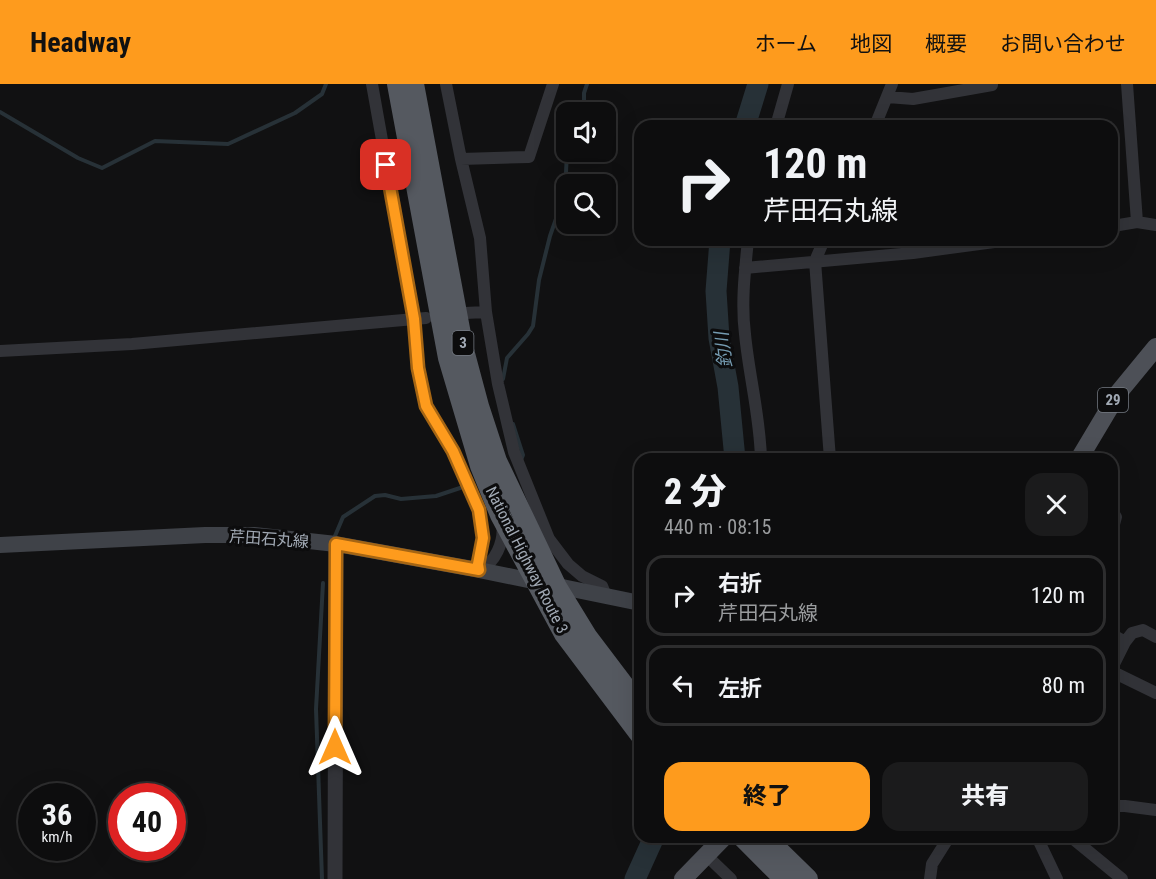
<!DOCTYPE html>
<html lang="ja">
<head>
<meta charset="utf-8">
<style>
	body { margin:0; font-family:"Roboto Condensed","Noto Sans JP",sans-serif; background:#1b1b1c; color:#f1f3f6; height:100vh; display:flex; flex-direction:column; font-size:22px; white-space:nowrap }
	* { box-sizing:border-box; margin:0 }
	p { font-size:20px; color:#9a9c9e }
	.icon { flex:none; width:33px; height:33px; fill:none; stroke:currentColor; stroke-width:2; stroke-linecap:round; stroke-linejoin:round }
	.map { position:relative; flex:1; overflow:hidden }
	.details { position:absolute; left:634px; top:369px; width:484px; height:390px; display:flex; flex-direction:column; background:#0d0d0e; border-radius:18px; box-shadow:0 6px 24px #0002,0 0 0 2px #2d2d2e }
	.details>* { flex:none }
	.top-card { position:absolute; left:634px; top:36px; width:484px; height:126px; border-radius:18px; box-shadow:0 6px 24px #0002,0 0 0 2px #2d2d2e; background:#0d0d0e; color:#f1f3f6; overflow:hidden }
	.buttons { position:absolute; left:556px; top:18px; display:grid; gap:12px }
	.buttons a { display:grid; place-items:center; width:60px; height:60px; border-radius:12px; background:#0d0d0e; box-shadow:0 6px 24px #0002,0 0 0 2px #2d2d2e; font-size:30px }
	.speed { position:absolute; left:18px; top:699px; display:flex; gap:12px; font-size:30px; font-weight:700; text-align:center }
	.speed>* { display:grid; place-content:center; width:78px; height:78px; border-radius:50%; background:#0d0d0e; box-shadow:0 6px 24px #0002,0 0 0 2px #2d2d2e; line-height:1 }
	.speed small { font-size:15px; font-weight:400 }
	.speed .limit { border:9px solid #d22; background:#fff; color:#111 }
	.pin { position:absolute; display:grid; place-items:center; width:51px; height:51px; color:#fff; margin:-26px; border-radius:12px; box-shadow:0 3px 9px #0006 }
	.me { position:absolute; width:66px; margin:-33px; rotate:0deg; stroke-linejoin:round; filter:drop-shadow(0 0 4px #0008) }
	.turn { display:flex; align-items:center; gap:21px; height:126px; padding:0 30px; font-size:27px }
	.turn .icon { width:78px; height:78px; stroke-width:2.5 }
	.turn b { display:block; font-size:42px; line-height:51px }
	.round { display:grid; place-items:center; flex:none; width:63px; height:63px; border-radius:18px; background:#1b1b1c }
	.summary { display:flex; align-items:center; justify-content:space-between; height:102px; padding:0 30px }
	h1 { font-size:36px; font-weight:800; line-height:45px }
	.button { display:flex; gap:12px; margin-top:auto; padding:12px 30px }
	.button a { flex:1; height:69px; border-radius:18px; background:#fe9b1d; color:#111; font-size:24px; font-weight:800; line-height:69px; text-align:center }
	.button a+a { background:#1b1b1c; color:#f1f3f6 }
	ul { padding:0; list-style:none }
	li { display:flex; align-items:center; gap:18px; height:81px; margin:0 12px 9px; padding:0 18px; border:3px solid #2d2d2e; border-radius:18px }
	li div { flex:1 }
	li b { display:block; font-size:22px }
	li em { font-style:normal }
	header { display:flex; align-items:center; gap:36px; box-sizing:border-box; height:84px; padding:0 30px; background:#fe9b1d; color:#111 }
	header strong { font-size:28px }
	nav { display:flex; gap:33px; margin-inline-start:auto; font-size:21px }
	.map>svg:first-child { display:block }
</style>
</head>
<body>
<header>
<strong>Headway</strong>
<nav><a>ホーム</a><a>地図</a><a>概要</a><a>お問い合わせ</a></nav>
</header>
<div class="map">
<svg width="1156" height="795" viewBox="0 0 1156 795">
	<rect width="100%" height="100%" fill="#111112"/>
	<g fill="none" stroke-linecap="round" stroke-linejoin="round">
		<path stroke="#273137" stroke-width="4" d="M 0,28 L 78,74 L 102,84 L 155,57 L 228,60 L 295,29 L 322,10 L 326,0
			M 584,28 L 584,9 L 587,0
			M 503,295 L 507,274 L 528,250 L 533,242 L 539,196 L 550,152 L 565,109 L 567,68
			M 513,340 L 523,371 L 521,376
			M 335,452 L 343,433 L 375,412 L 385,411 L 401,415 L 436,412 L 463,403
			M 322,795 L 316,625 L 323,499"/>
		<path stroke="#273137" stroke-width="21" d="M 745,42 L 758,0
			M 720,156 L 716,207 L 719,254 L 728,303 L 735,375
			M 635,795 L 654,753"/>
		<path stroke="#323338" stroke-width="12" d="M 372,0 L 414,235 L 418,284 L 426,322 L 453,367 L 479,426 L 483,454 L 478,480 L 479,486 C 495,480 505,457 502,440
			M 446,0 L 461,75 L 480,154 L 486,228 L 498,300 L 514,368 L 549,455 L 568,480 L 582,492 L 602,502 L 606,512
			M 1127,0 L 1137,138
			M 888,13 L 913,15 L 992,1
			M 776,42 L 788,0
			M 875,42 L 892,0
			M 461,75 L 529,73 L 553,0
			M 1113,142 L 1137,138 L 1156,141
			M 748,156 C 745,186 741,219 745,250 C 749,292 760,332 761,375
			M 824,156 L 815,177 L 830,375
			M 745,184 L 913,169 L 1009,156
			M 465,229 L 486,228
			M 0,267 L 132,260 L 426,234
			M 1022,375 L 1047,373 L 1055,375
			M 1113,428 L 1116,433 L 1113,444
			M 1113,551 L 1125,558 L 1113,582
			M 1125,558 L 1132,549 L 1143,546 L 1156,553
			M 1113,588 L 1156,609
			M 1113,722 L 1125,722 L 1156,726
			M 1037,753 L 1057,795
			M 1071,753 L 1122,795
			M 706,771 L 731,795
			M 930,795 L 932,780 L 949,753"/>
		<path stroke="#323338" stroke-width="15" d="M 335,795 L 336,460"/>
		<path stroke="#3f4248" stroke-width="16" d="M 0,461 L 205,451 L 254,451 L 336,460 L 479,486 L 640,519"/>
		<path stroke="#4d5057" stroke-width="18" d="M 1079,375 L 1119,308 L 1156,263
			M 683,795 L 724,753"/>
		<path stroke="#555960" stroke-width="20" d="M 397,0 L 448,274 L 480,382 L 500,431 L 564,550 L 640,651
			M 414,0 L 464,266 L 479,322 L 497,377 L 557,503 L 587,552 L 640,622
			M 742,753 L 784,795
			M 765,753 L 808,795"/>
	</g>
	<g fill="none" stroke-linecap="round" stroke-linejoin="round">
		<g stroke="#a56513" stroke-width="15">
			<path id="route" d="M 335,663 L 336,460 L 479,486 L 478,480 L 483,454 L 479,426 L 453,367 L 426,322 L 418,284 L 414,235 L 386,81"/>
		</g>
		<use href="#route" stroke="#fe9b1d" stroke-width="10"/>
	</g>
	<g text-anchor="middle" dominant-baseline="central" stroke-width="6" stroke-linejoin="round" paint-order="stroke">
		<g fill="#0c0c0d" stroke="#747a82" stroke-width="1.5">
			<rect x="452.5" y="247" width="21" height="24" rx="4.5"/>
			<rect x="1098" y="304" width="30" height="24" rx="4.5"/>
		</g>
		<g font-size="15" font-weight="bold" fill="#a1a9b4">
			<text x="463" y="259">3</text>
			<text x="1113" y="316">29</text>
		</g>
		<g font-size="16" fill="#a1a9b4" stroke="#0c0c0d">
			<text transform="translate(269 455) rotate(4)">芹田石丸線</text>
			<text transform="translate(527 476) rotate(63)">National Highway Route 3</text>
		</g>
		<g font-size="18" font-style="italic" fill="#759cb2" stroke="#0c0c0d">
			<text transform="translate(723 266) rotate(-97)">釣川</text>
		</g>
	</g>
</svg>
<div class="buttons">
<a><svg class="icon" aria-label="sound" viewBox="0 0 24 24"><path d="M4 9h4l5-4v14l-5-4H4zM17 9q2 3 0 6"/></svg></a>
<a><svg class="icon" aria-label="search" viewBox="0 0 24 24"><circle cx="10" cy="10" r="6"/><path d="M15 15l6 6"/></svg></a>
</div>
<div class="speed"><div>36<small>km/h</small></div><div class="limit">40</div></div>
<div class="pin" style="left:386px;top:81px;background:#d93025"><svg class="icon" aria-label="arrive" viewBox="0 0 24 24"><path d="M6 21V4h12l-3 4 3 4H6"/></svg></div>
<svg class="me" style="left:335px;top:663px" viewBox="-20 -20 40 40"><path d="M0-17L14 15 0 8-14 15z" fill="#fe9b1d" stroke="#fff" stroke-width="4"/></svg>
<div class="top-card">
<div class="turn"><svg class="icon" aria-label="right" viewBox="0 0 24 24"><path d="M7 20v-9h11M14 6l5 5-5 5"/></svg><div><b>120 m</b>芹田石丸線</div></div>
</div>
<section class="details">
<div class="summary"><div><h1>2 分</h1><p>440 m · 08:15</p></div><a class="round"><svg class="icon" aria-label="close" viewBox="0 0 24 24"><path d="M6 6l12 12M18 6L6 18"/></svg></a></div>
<ul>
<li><svg class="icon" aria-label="right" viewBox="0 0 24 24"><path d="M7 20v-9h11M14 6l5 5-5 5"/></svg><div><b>右折</b><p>芹田石丸線</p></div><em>120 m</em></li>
<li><svg class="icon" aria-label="left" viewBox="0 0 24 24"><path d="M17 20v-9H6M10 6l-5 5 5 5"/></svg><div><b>左折</b></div><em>80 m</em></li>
</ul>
<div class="button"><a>終了</a><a>共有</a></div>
</section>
</div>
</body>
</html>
